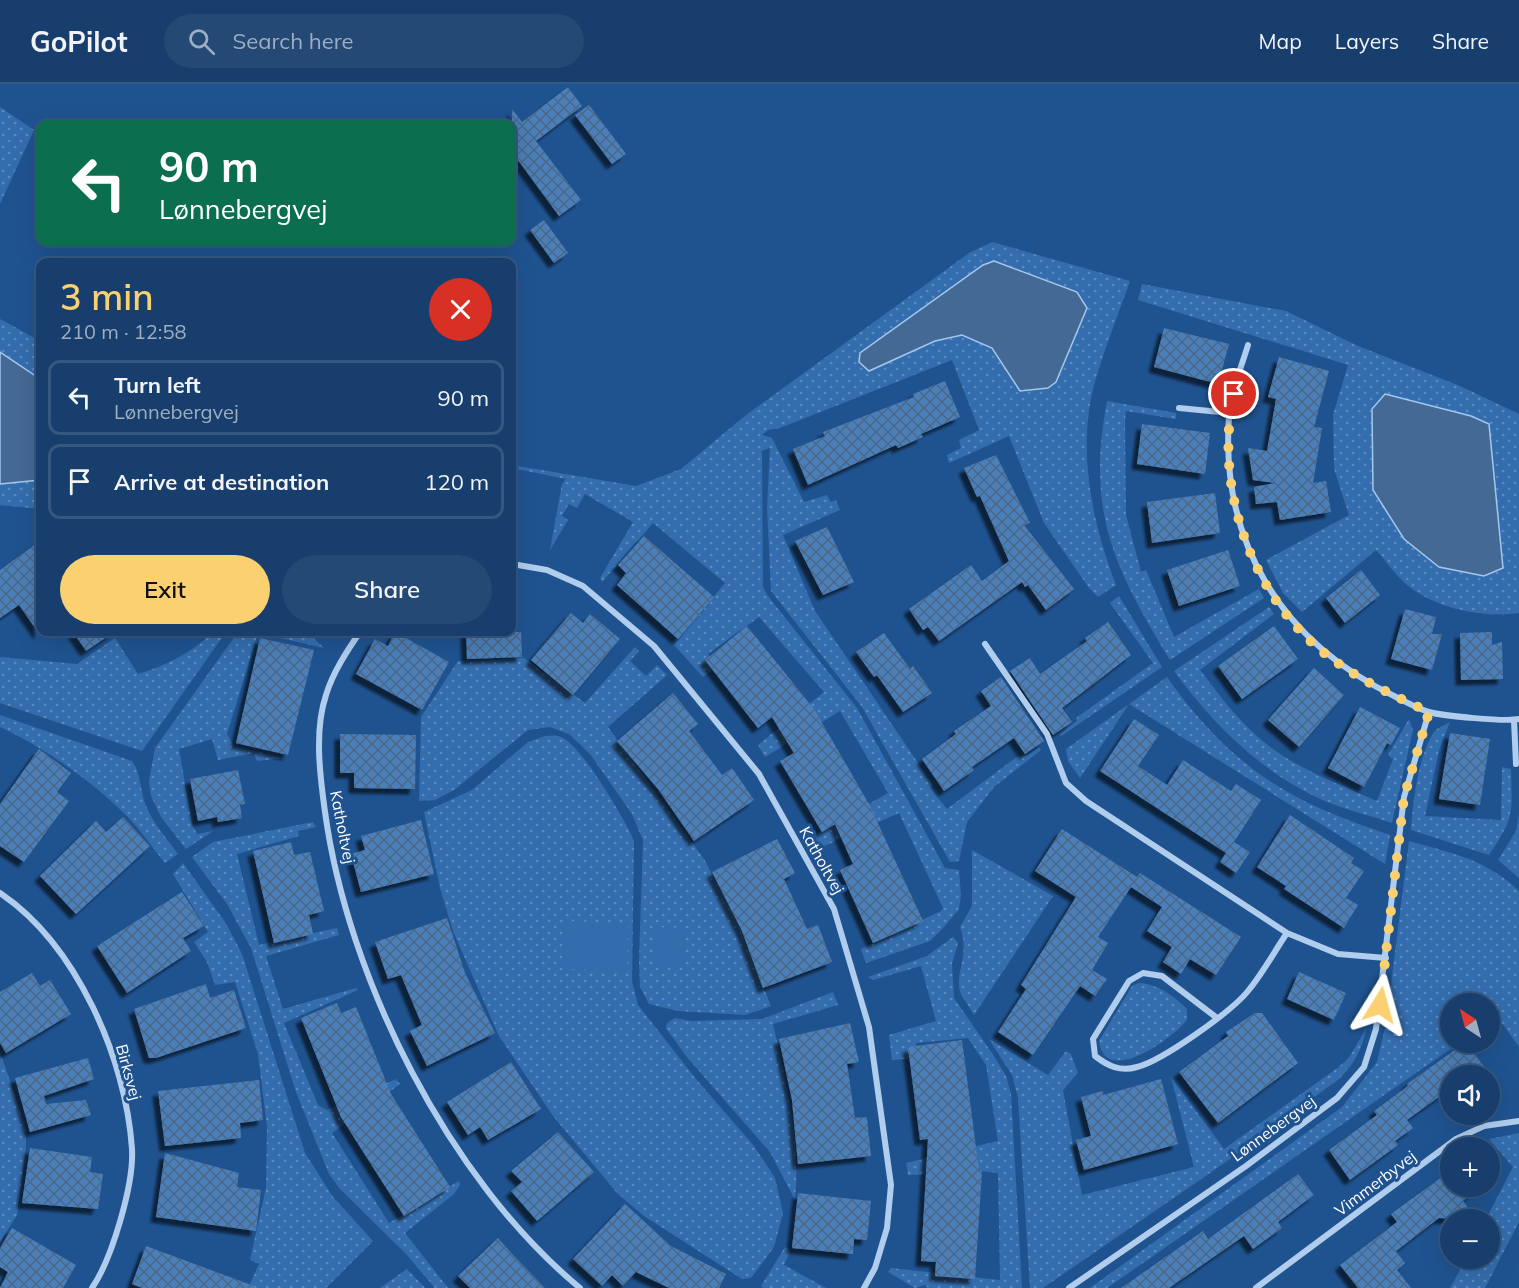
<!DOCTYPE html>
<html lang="en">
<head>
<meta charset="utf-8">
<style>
	body { margin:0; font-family:Mulish,sans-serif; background:#244974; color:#f1f3f6; height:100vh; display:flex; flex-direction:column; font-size:22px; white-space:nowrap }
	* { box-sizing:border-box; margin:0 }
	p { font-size:20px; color:#9eaec2 }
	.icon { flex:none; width:33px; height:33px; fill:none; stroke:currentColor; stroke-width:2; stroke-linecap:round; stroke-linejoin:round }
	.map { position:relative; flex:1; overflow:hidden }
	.panel { position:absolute; left:36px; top:174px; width:480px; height:378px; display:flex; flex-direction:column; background:#173e6c; border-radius:12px; box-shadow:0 6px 24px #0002,0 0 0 2px #36577f }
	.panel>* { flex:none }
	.guide { position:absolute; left:36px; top:36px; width:480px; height:126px; border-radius:12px; box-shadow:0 6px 24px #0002,0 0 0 2px #36577f; background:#0b6e4f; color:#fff; overflow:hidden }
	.needle { width:39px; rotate:324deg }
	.fabs { position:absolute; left:1440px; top:909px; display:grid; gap:12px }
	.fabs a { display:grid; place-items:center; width:60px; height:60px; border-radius:50%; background:#173e6c; box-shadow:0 6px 24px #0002,0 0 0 2px #36577f; font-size:30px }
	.pin { position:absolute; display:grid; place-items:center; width:51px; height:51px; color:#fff; margin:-26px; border:3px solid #fff; border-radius:50%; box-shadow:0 2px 6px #0007 }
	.me { position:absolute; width:66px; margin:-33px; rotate:8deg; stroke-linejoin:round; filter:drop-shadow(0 0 4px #0008) }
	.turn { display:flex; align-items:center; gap:21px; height:126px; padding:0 24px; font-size:27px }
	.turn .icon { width:78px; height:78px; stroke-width:2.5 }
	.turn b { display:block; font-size:42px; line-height:51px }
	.round { display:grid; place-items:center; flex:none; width:63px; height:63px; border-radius:32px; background:#244974 }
	.overview { display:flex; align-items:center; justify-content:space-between; height:102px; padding:0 24px }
	h1 { font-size:36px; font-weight:600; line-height:45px; color:#fbd070 }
	.primary-button { display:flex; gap:12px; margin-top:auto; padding:12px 24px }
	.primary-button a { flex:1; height:69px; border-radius:36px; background:#fbd070; color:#111; font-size:24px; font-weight:600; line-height:69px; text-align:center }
	.primary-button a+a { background:#244974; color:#f1f3f6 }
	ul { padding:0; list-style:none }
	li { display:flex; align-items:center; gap:18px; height:75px; margin:0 12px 9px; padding:0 12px; border:3px solid #36577f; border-radius:12px }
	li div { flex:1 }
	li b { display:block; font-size:22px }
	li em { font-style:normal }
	header { display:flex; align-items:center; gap:36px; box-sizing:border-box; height:84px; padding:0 30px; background:#173e6c; border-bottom:2px solid #36577f }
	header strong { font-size:28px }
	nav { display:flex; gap:33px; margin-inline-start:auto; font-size:21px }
	.search { width:420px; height:54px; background:#244974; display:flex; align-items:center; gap:15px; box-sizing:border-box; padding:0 21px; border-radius:33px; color:#9eaec2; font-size:22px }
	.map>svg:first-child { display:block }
</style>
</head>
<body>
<header>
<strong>GoPilot</strong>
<div class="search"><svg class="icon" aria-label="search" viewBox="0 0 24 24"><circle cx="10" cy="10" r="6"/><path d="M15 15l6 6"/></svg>Search here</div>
<nav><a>Map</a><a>Layers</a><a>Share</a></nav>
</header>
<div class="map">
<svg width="1519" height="1204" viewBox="0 0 1519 1204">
	<defs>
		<pattern id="grass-dots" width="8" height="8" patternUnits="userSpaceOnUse" patternTransform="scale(1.5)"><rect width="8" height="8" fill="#336dae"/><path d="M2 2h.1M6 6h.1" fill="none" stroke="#5c8abe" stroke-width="1.8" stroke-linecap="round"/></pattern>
		<pattern id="building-cross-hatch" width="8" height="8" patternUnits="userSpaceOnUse" patternTransform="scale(1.5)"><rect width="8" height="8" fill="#4c7fb9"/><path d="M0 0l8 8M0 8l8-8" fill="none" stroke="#4c6888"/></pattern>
		<filter id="shadow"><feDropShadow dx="-5.5" dy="5.5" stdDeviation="1.5" flood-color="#0009"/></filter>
	</defs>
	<rect width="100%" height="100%" fill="#1f5390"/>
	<path fill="url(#grass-dots)" d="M 0,23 L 34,46 L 0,120 Z
		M 992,158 L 1130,197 C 1118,231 1104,266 1094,301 C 1077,368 1092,438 1116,501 L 1098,513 L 1089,504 L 1044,439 L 1009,352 L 949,379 L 947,371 L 961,364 L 959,356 L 979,346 L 952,276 L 780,344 L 768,346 L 762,351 L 772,354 L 804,418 L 827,411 L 831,418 L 836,416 L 840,426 L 783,451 L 815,527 L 933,701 L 930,704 L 947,725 L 1018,672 L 1028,671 L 1039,663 L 1041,666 L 994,703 L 967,738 L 959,777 L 950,778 L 862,623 L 771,507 L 767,424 L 770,364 L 762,367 L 763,503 L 767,511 L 857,624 L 945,784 L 959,786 L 961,811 L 959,825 L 944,843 L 930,857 L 866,879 L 861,865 L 941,827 L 943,824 L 899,729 L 820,764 L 814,751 L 888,709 L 840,627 L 765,673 L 758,661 L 824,608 L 759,533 L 708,570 L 717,582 L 703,593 L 674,561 L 725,499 L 653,439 L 602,498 L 600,494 L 633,438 L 585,410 L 577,424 L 569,420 L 562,432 L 568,436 L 550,466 L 562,400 L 566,395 L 512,384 L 512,381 L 636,402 L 681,385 L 746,331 L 969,169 Z
		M 1142,200 L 1286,227 L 1358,262 L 1460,302 L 1519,330 L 1519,529 C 1482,534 1437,525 1407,501 C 1396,492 1386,477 1376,466 L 1302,528 L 1283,509 L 1266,476 L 1349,431 L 1334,385 L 1333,331 L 1348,281 L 1138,216 Z
		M 0,235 L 40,257 L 40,425 L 0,421 Z
		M 1107,317 L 1176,329 L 1176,335 L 1126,327 L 1125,337 L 1126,431 L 1141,488 L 1146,486 L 1174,553 L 1259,505 L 1264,514 L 1170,576 C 1114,484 1086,428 1107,317 Z
		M 1119,512 L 1162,583 L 1061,652 L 1060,650 L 1077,637 L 1076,634 L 1153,579 L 1110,519 Z
		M 1269,523 L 1274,530 L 1200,586 C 1221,613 1241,641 1269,662 C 1300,686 1341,701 1377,717 L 1393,675 L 1388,671 L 1409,635 L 1413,646 L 1392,739 C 1372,732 1350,727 1330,719 C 1266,693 1214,642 1174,587 Z
		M 213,548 L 226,548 L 142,667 L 0,619 L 0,573 L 77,580 L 115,554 L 138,590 C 166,582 192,568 213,548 Z
		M 238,548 L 307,548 L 324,564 L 258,549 L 227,650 L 234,662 L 284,674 L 257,677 L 254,669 L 218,676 L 212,655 L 179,665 L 192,740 L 197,750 L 213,747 L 186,765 L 161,733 L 151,712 L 149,697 L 155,664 Z
		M 635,563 L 639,567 L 630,577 L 646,592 L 657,581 L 667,591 L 608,643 L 704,775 L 740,844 L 771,922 L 745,931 L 678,927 L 649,920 L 640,903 L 639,877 L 643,756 L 632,730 L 590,670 L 569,650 L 550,643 L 528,646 L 454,706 L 435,716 L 419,717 L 421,633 L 458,577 L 524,574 L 585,619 Z
		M 1167,593 C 1197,636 1235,677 1281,704 C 1315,725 1353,738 1390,751 L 1385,780 L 1129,620 L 1080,694 L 1068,677 L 1066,665 Z
		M 0,631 L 132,677 C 141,688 140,708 146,722 C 153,739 167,755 178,770 L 165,779 C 153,764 141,747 128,733 C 92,697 45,664 0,643 Z
		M 1450,638 L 1439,666 L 1425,732 L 1501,736 L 1502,683 L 1511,685 C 1512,730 1515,732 1489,771 L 1411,746 C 1413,717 1418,673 1434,648 C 1438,643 1445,641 1450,638 Z
		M 545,652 C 550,652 559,651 563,654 C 582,663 626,737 634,757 L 632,897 L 638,921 L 696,995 L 754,1062 L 775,1094 L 783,1129 L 774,1163 L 751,1194 L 742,1195 L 644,1132 L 617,1109 L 553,1032 L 499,952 L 453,847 L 440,804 L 424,728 L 472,706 L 528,658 Z
		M 1519,730 L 1519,794 L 1498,776 L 1516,747 Z
		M 313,738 L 316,743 L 298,747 L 299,752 L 237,770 L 259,861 L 337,844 L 339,851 L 266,872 L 283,925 L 356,904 L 358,906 L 284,939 L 318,1021 L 327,1026 L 396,995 L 400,1000 L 332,1049 L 389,1139 L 459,1097 L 460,1101 L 454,1110 L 405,1149 L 448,1204 L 435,1204 L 406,1170 L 340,1105 L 329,1090 L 296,1008 L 251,864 L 227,820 L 192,773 L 213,758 Z
		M 1409,757 C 1451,769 1486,775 1519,807 L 1519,963 L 1497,932 L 1490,937 L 1490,920 L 1450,920 L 1450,958 L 1459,959 L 1107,1204 L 1090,1204 L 1342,1023 L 1377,978 L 1386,940 Z
		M 972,766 L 1053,812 L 974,931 C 970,924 965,917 961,910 C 953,890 971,872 960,843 L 972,822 Z
		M 183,779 L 227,841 L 242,870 L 305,1069 L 333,1113 L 373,1157 L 326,1204 L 248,1204 L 259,1180 L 250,1176 L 266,1104 L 267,1043 L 258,970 L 235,898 L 215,901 L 207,878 L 194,858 L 208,848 L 173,790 Z
		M 953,853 L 958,859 L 952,880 L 954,914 L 994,972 L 1006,992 L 1011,1010 L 1022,1204 L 928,1204 L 925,1201 L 915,1204 L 888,1188 L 891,1184 L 1000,1196 L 998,1089 L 941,1082 L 939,1090 L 908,1091 L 906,1079 L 998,1057 L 986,981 L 968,954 L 916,959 L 916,974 L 892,976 L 889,951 L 936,937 L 921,882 L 873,896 L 868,893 L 927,872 Z
		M 1139,899 C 1158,900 1174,912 1187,925 L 1187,936 C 1173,954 1105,1004 1099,957 L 1132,902 Z
		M 833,908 L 838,921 L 773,940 C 786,999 801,1056 795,1116 L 770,1068 L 686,972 L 666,944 L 667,939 L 675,934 L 690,937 L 762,935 Z
		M 1366,945 C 1362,966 1354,980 1339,995 L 1223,1080 L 1043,1204 L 1030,1204 L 1018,1014 L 1012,991 L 989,955 L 1048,991 L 1066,967 L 1071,970 L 1078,989 L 1063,1006 L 1082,1111 L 1194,1083 L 1171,993 L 1224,1065 L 1336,985 L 1348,975 Z
		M 0,968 L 26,1044 L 26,1063 L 17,1131 L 0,1158 Z
		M 1519,1049 L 1519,1138 L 1485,1204 L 1450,1204 L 1466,1175 L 1490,1174 L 1490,1136 L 1486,1135 L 1513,1083 L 1489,1055 Z
		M 785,1163 L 791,1166 L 784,1181 L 826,1204 L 763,1204 L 761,1202 Z
		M 407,1185 L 425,1204 L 379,1204 L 380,1204 Z"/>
	<path fill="#336dae" d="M 563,837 L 628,839 L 627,887 L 562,885 Z
		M 654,843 L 685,844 L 684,884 L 653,883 Z"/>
	<path fill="#446994" stroke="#a3c8ee" stroke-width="1.5" d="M 994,177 L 1077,208 L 1087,224 L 1056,298 L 1048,304 L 1020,307 L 992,264 L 962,251 L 935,257 L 869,287 L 859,278 L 860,269 L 983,181 Z
		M 0,268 L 40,295 L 40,396 L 0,400 Z
		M 1385,310 L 1471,332 L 1489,340 L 1503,484 L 1484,492 L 1439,483 L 1404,455 L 1373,406 L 1372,325 Z"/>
	<path fill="url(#building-cross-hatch)" filter="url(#shadow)" d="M 568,3 L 582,22 L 536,57 L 581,116 L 559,132 L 512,68 L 512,25 L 522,38 Z
		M 589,21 L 626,70 L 612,80 L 575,31 Z
		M 544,136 L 568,169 L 554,179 L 530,146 Z
		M 1164,244 L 1229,260 L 1218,300 L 1154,283 Z
		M 1279,273 L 1329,287 L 1314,343 L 1322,344 L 1313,399 L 1326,397 L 1331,428 L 1280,436 L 1277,418 L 1256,420 L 1254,403 L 1275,399 L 1253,396 L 1248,364 L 1267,367 L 1276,315 L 1268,313 Z
		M 945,297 L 960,333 L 921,350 L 923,353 L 898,364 L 896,361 L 808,401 L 793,365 L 825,352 L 823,348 L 914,313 L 913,310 Z
		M 1142,340 L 1210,349 L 1205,390 L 1137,380 Z
		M 996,371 L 1030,439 L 1024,441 L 1074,505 L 1046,526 L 1028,501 L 1025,503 L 1022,498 L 939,557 L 928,543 L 923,546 L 909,525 L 971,481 L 982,497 L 1009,477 L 980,412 L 977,413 L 964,384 Z
		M 1215,409 L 1220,449 L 1152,459 L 1147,418 Z
		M 827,443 L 854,498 L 823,511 L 795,457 Z
		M 644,452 L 714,513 L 678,555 L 617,501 L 626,489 L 618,481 Z
		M 40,457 L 40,551 L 19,521 L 0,534 L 0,486 Z
		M 1228,466 L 1240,502 L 1179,522 L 1167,486 Z
		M 1361,486 L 1380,511 L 1345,539 L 1326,514 Z
		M 1405,525 L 1436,533 L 1432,550 L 1442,550 L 1432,586 L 1391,575 Z
		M 571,529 L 583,539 L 590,530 L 620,555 L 573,611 L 531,576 Z
		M 1108,538 L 1131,571 L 1062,624 L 1072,638 L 1053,651 L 1010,587 L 1030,574 L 1040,590 L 1087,557 L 1085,554 Z
		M 747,542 L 814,625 L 869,720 L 923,837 L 873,859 L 840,786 L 853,780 L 835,740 L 822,748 L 780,677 L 794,669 L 772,633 L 758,644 L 705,576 Z
		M 1274,542 L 1298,575 L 1242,615 L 1218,582 Z
		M 73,548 L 114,548 L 86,567 Z
		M 395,548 L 449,578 L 422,626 L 356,590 L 375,555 L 388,562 Z
		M 466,548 L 521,548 L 522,573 L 467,575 Z
		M 1492,548 L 1492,561 L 1502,558 L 1503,595 L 1461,596 L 1460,549 Z
		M 884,549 L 910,585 L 913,582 L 932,609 L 903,628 L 877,591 L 874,593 L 856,568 Z
		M 260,554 L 314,566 L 288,671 L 236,659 Z
		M 1314,584 L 1344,611 L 1299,663 L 1268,636 Z
		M 1001,593 L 1044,657 L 1025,670 L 1014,654 L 972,683 L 974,686 L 944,707 L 922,675 L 956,650 L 954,647 L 991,622 L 981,607 Z
		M 673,609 L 698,640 L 689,647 L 722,691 L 732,684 L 754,716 L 694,757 L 658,705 L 617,657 Z
		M 1360,623 L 1400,644 L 1391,661 L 1387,659 L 1364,703 L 1328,684 Z
		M 1134,635 L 1159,651 L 1138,682 L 1167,701 L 1183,676 L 1231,707 L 1236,700 L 1261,716 L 1234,758 L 1250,768 L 1236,789 L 1220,778 L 1226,769 L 1100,687 Z
		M 1450,649 L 1490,655 L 1480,721 L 1439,715 Z
		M 340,650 L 416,651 L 415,705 L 354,704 L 354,689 L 340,689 Z
		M 39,665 L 71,689 L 57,708 L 69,717 L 24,778 L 0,762 L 0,720 Z
		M 238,686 L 245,720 L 240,721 L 242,734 L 218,738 L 217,733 L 198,737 L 190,695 Z
		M 1290,731 L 1354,774 L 1351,779 L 1364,787 L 1346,814 L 1358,821 L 1344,844 L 1284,805 L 1286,802 L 1257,783 Z
		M 123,733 L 150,762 L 76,830 L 40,792 L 96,737 L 106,748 Z
		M 421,736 L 434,790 L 361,808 L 351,770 L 365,766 L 361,752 Z
		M 1062,745 L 1137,793 L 1140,789 L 1241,853 L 1216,891 L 1190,875 L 1181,890 L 1163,878 L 1172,863 L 1147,847 L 1162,823 L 1131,803 L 1135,797 L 1098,853 L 1108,859 L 1092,886 L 1107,895 L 1095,912 L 1080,902 L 1033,971 L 998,948 L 1026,905 L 1021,901 L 1076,813 L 1035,787 Z
		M 777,755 L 795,789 L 784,795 L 807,845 L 818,841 L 832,878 L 763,904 L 742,847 L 712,788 Z
		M 291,758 L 294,771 L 310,768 L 324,827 L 309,831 L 313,850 L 274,859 L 253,767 Z
		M 182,808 L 204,842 L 183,854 L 191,867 L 127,909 L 97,862 Z
		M 447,834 L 465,889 L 495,949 L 427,982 L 410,947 L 422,941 L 401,891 L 388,895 L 375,858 Z
		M 1299,888 L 1346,909 L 1334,936 L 1287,915 Z
		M 32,889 L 40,902 L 50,896 L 71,930 L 6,969 L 0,959 L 0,908 Z
		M 206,900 L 210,914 L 234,906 L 246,944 L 156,974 L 149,974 L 134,925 Z
		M 337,919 L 341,929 L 356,923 L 391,1010 L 450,1103 L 404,1132 L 341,1033 L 301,934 Z
		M 1255,929 L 1262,929 L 1298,979 L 1218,1039 L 1179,988 L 1228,952 L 1226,948 Z
		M 850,939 L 859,978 L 847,980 L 855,1034 L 867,1033 L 871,1072 L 798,1080 L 792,1016 L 779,955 Z
		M 962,956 L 979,1086 L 982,1087 L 975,1195 L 935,1192 L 936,1178 L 921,1177 L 928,1055 L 920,1056 L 908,963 Z
		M 1466,958 L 1491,992 L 1450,992 L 1450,1005 L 1407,1036 L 1413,1044 L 1395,1057 L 1398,1061 L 1350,1096 L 1329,1066 L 1377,1031 L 1374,1027 L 1408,1002 L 1407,1000 Z
		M 88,974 L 94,995 L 44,1012 L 46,1020 L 86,1016 L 91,1031 L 30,1048 L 15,994 Z
		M 511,978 L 541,1025 L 488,1056 L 480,1043 L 468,1051 L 447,1018 Z
		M 1161,995 L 1178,1060 L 1084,1086 L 1076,1056 L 1091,1052 L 1081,1013 L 1103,1007 L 1103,1011 Z
		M 259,996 L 263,1036 L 240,1039 L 241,1054 L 165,1062 L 158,1007 Z
		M 558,1048 L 594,1088 L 537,1137 L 511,1107 L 522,1098 L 511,1087 Z
		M 30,1064 L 92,1073 L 90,1088 L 103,1090 L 98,1125 L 22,1119 Z
		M 165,1069 L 239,1089 L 237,1103 L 261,1106 L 256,1147 L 156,1133 Z
		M 1450,1087 L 1450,1102 L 1482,1102 L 1463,1117 L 1477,1136 L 1439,1134 L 1396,1167 L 1405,1179 L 1397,1186 L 1411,1204 L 1358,1204 L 1340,1181 L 1397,1138 L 1391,1130 Z
		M 1298,1090 L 1314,1111 L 1278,1138 L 1282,1144 L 1253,1165 L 1244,1152 L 1169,1204 L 1121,1204 L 1203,1147 L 1208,1155 Z
		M 798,1109 L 871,1117 L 867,1156 L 854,1155 L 853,1170 L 792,1164 Z
		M 625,1120 L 671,1162 L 726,1190 L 719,1204 L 669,1204 L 636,1188 L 623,1202 L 612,1191 L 602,1202 L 573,1175 Z
		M 12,1144 L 76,1181 L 63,1204 L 0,1204 L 8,1188 L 0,1183 L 0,1164 Z
		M 498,1154 L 513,1171 L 545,1204 L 470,1204 L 458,1192 Z
		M 146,1162 L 254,1202 L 253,1204 L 142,1204 L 132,1200 Z"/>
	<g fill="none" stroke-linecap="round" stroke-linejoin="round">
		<path stroke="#b0cded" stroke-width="6" d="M 1248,261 C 1241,284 1231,308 1229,332 C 1220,459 1282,558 1396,613 C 1406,618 1418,625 1429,628 C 1443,632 1506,638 1519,635
			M 1179,324 L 1230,329
			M 512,480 L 547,486 L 583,502 L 654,562 L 759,690 L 834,825 L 869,943 L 891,1101 L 887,1144 L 875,1184 L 864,1204
			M 360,548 C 347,567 333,588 326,611 C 314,647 320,692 325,728 C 348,895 449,1096 580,1204
			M 985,560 L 1047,650 L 1066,699 L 1086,717 L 1287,849 L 1338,870 L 1386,874
			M 1514,636 L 1516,680
			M 0,809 C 77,861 126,975 132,1065 C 134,1100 112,1175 92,1204
			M 1217,934 L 1162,892 L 1143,889 L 1129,897 L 1093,955 L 1095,972 C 1108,982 1120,988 1137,983 C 1162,977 1232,927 1248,907 C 1263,889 1274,868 1287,849
			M 1069,1204 L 1246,1082 L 1337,1014 L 1364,983 L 1376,945 L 1404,713 L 1429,628
			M 1256,1204 L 1456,1055 L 1484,1042 L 1519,1037"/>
	</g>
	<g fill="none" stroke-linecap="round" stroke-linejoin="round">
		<path stroke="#fbd070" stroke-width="10" stroke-dasharray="0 18" d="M 1234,310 C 1214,399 1249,505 1318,564 C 1351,592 1390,610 1429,628 L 1404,713 L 1380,921"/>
	</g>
	<g text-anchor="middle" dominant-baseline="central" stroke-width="6" stroke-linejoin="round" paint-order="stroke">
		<g font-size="16" fill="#fff" stroke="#1f5390">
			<text transform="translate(343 743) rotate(79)">Katholtvej</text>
			<text transform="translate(822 776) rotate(61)">Katholtvej</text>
			<text transform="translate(129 988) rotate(75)">Birksvej</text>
			<text transform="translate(1273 1044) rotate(-36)">Lønnebergvej</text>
			<text transform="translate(1375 1099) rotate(-37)">Vimmerbyvej</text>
		</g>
	</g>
</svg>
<div class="fabs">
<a><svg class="needle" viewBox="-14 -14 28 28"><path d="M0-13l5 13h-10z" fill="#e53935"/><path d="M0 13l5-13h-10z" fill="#9eaec2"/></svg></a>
<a><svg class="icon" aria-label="sound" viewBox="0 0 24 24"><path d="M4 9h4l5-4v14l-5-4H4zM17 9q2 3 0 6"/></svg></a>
<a>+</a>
<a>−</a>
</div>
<div class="pin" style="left:1234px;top:310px;background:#d93025"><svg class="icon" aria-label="arrive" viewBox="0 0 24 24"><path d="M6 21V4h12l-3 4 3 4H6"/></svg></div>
<svg class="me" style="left:1380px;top:921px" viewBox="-20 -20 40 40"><path d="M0-17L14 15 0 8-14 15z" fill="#fbd070" stroke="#fff" stroke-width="4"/></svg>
<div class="guide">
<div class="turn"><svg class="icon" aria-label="left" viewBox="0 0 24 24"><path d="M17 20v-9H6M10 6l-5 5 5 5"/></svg><div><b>90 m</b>Lønnebergvej</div></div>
</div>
<section class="panel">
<div class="overview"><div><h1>3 min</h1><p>210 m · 12:58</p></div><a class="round" style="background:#d93025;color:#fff"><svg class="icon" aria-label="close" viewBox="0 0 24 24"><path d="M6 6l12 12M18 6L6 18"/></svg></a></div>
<ul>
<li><svg class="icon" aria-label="left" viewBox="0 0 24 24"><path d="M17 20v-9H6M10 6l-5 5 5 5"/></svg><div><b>Turn left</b><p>Lønnebergvej</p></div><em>90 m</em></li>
<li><svg class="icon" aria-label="arrive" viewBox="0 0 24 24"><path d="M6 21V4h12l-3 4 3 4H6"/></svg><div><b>Arrive at destination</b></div><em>120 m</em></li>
</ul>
<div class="primary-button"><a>Exit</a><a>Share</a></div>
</section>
</div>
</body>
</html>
